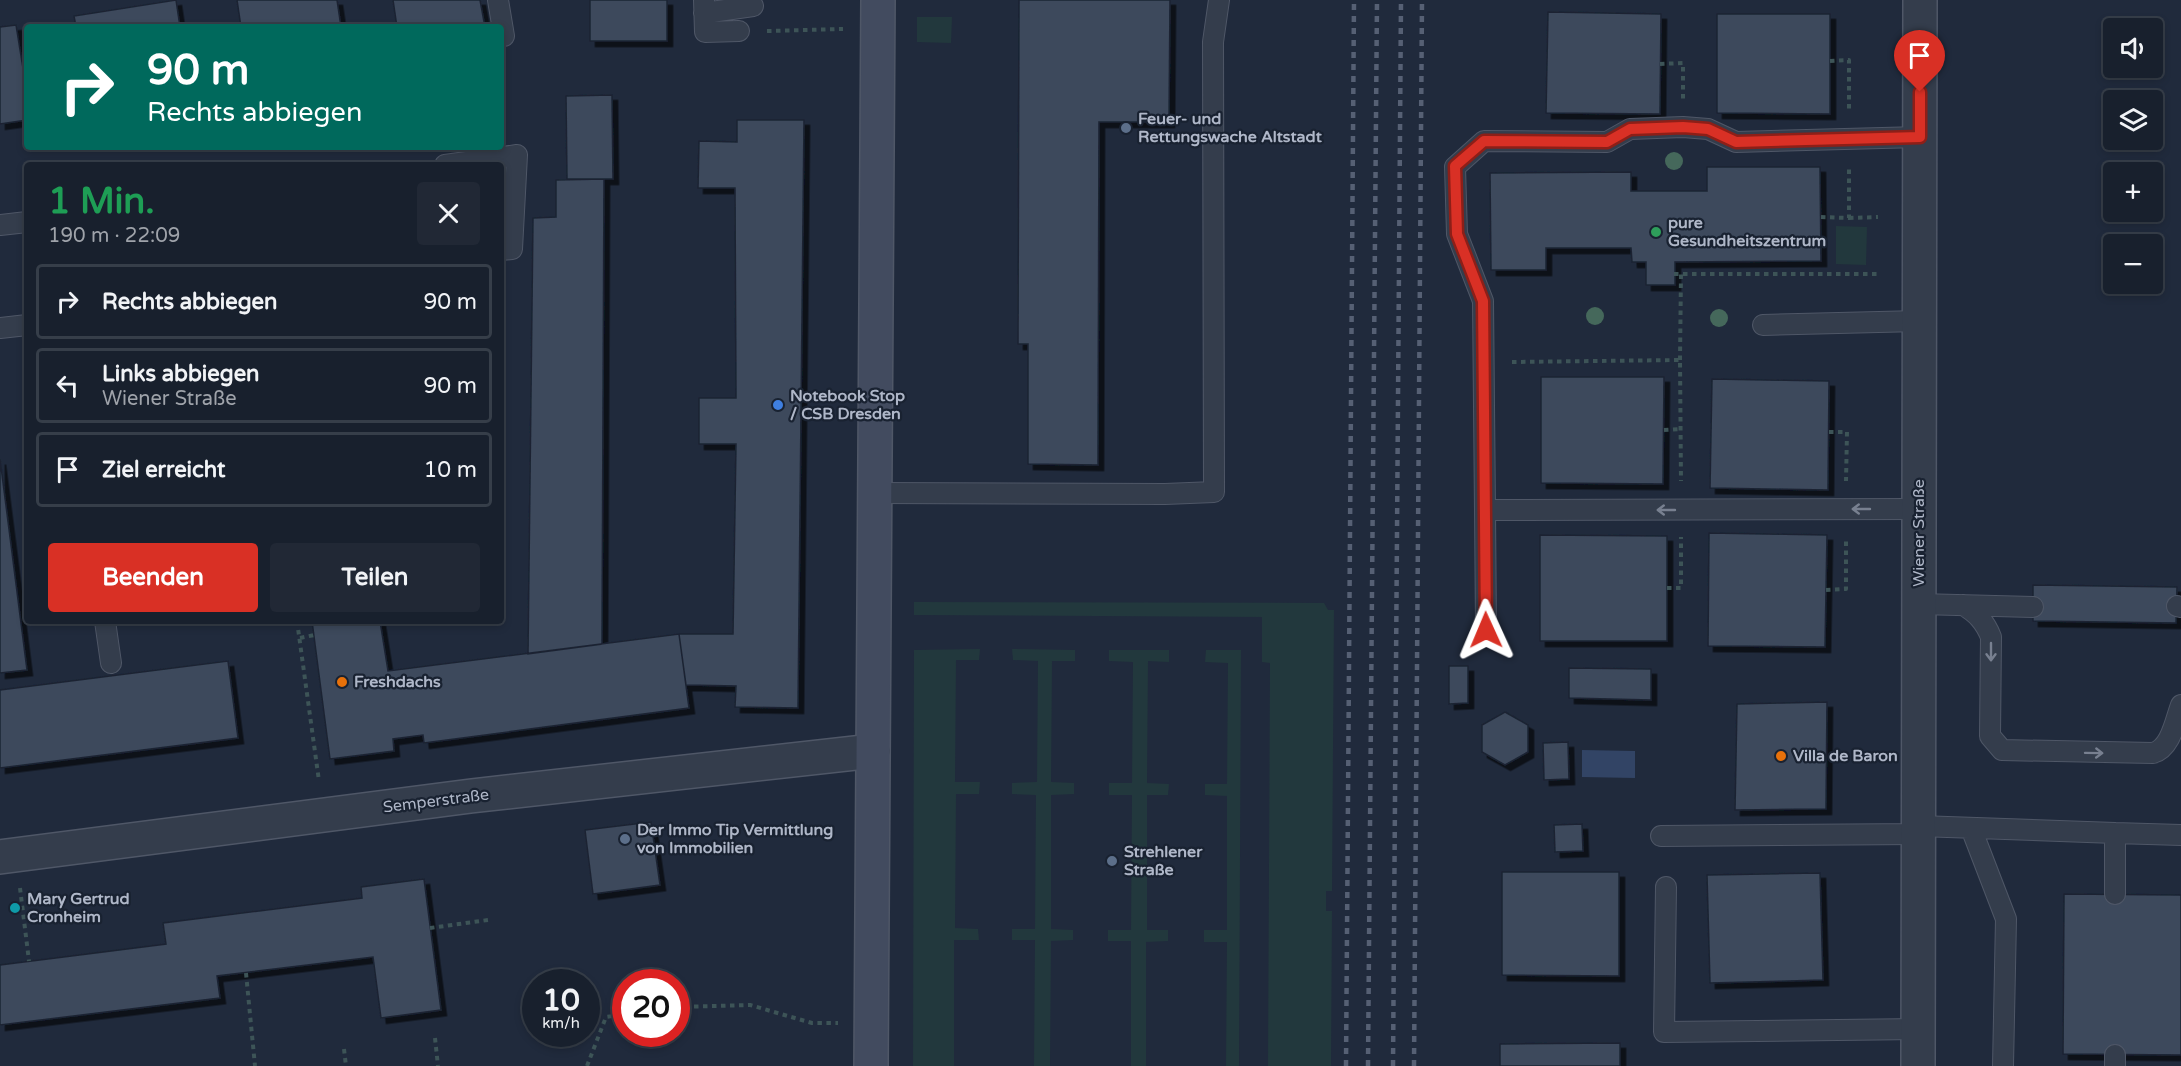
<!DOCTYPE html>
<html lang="de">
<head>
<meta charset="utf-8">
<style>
	body { margin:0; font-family:"Varela Round",sans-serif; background:#212835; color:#f1f3f6; height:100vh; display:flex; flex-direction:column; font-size:22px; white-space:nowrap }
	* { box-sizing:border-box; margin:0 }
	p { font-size:20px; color:#9fa3aa }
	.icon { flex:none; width:33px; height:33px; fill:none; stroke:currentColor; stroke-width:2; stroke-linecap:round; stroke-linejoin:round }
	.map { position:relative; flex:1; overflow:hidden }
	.panel { position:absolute; left:24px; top:162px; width:480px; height:462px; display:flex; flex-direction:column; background:#18202d; border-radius:6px; box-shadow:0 3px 9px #0003,0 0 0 2px #363e49 }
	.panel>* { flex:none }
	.top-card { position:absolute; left:24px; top:24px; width:480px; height:126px; border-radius:6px; box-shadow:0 3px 9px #0003,0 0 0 2px #363e49; background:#00695c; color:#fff; overflow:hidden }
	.tools { position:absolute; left:2103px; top:18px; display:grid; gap:12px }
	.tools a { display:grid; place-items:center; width:60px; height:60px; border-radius:6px; background:#18202d; box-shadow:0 3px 9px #0003,0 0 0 2px #363e49; font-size:30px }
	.speed { position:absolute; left:522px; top:969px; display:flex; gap:12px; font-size:30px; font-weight:700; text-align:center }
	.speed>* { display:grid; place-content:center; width:78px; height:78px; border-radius:50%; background:#18202d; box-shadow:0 3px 9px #0003,0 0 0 2px #363e49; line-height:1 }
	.speed small { font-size:15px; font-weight:400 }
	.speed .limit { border:9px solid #d22; background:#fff; color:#111 }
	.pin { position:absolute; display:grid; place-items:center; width:51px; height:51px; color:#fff; margin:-62px -26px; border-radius:50% 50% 50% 0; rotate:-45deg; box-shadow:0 0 6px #0007 }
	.pin .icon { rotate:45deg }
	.me { position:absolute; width:66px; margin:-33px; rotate:359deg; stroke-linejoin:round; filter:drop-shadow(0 0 4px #0008) }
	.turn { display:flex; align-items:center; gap:21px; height:126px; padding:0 24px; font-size:27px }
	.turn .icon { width:78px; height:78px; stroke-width:2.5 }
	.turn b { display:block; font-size:42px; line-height:51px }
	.round { display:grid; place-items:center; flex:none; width:63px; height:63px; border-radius:6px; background:#212835 }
	.head { display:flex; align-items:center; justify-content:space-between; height:102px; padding:0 24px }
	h1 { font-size:36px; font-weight:700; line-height:45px; color:#1e9e55 }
	.button { display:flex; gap:12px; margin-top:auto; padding:12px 24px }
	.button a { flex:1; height:69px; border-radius:6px; background:#d93025; color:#fff; font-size:24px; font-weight:700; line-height:69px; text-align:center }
	.button a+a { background:#212835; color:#f1f3f6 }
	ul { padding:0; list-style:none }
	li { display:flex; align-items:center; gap:18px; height:75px; margin:0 12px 9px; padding:0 12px; border:3px solid #363e49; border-radius:6px }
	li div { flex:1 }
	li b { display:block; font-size:22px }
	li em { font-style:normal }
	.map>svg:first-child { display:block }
</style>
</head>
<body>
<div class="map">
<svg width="2181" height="1066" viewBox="0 0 2181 1066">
	<defs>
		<filter id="shadow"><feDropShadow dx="5.5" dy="5.5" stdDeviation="0" flood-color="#0009"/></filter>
	</defs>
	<rect width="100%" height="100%" fill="#202a3c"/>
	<path fill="#22383d" d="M 917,17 L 952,17 L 951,43 L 917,42 Z
		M 1836,226 L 1867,227 L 1866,265 L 1836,264 Z
		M 914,602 L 1324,603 L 1328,610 L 1334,610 L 1332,891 L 1326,891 L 1326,911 L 1332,911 L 1331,1066 L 1268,1066 L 1270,663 L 1262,662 L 1262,617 L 914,615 Z
		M 980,649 L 979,660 L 956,660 L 955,782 L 980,782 L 979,794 L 956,794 L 955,928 L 978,929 L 979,940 L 954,940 L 954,1066 L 913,1066 L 914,650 Z
		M 1012,649 L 1075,650 L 1075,661 L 1052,661 L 1051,782 L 1074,783 L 1074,794 L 1051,795 L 1051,929 L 1073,930 L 1073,940 L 1051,941 L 1050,1066 L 1034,1066 L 1035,940 L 1012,940 L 1012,929 L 1035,929 L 1036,795 L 1012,794 L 1012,783 L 1037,782 L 1038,661 L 1013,660 Z
		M 1109,650 L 1169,650 L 1169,662 L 1148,661 L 1147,783 L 1169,784 L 1168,795 L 1147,795 L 1147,930 L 1168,930 L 1168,941 L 1146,942 L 1146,1066 L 1131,1066 L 1131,941 L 1108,941 L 1108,930 L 1131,930 L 1132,795 L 1109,795 L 1109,783 L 1132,783 L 1133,662 L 1109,661 Z
		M 1206,650 L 1241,650 L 1239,1066 L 1226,1066 L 1227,942 L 1204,942 L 1204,930 L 1227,930 L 1227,796 L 1205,795 L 1205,784 L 1227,784 L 1228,663 L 1205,662 Z"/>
	<path fill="#324465" d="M 1582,750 L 1635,751 L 1635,778 L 1582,777 Z"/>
	<path fill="#3c485b" stroke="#1b2433" stroke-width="1.5" filter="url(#shadow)" d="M 176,0 L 180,27 L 76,27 L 74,16 Z
		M 237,0 L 337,0 L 341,27 L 241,27 Z
		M 393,0 L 480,0 L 485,27 L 397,27 Z
		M 590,0 L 667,0 L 667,41 L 590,41 Z
		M 1019,0 L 1170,0 L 1169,122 L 1099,122 L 1098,465 L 1028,464 L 1028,344 L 1018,344 Z
		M 1548,12 L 1661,14 L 1660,114 L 1546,113 Z
		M 1717,14 L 1830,14 L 1830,114 L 1717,113 Z
		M 16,25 L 27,93 L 27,120 L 0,124 L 0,27 Z
		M 612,95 L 613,179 L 567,179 L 566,96 Z
		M 737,120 L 804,120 L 798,708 L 735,707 L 736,686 L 686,685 L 679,634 L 733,634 L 736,444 L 699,444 L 699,398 L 736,398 L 735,188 L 698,188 L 699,141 L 737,142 Z
		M 1707,167 L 1820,167 L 1821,261 L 1675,262 L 1675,285 L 1646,285 L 1646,262 L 1632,262 L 1631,248 L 1546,248 L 1546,270 L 1491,270 L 1490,173 L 1631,172 L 1631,191 L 1707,191 Z
		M 604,179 L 602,644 L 528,654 L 533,218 L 556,217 L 556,180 Z
		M 1541,377 L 1664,377 L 1663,484 L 1541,483 Z
		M 1712,379 L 1829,381 L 1828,490 L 1710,488 Z
		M 0,459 L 27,670 L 0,673 Z
		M 1709,533 L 1827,535 L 1825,647 L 1708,646 Z
		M 1540,535 L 1667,536 L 1667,641 L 1540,641 Z
		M 2033,585 L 2177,587 L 2176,623 L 2033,621 Z
		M 312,621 L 380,621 L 388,671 L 679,634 L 689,708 L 424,743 L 423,735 L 393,739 L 394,751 L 330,759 Z
		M 228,661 L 238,738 L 0,768 L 0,690 Z
		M 1449,666 L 1468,666 L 1468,703 L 1449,704 Z
		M 1569,668 L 1651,669 L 1651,700 L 1569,698 Z
		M 1827,702 L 1826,809 L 1735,810 L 1737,704 Z
		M 1505,712 L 1528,725 L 1528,752 L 1505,765 L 1482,752 L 1482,725 Z
		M 1568,742 L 1569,779 L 1544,780 L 1543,743 Z
		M 651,822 L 660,885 L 593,894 L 585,830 Z
		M 1582,824 L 1583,851 L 1555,852 L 1554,825 Z
		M 1502,872 L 1619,872 L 1619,976 L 1502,975 Z
		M 1820,873 L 1823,980 L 1710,983 L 1707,875 Z
		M 424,879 L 441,1010 L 381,1018 L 373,957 L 217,976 L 220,998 L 0,1025 L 0,965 L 166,944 L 163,923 L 362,898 L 361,887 Z
		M 2064,894 L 2181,895 L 2181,1055 L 2063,1054 Z
		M 1620,1043 L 1620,1066 L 1500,1066 L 1500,1044 Z"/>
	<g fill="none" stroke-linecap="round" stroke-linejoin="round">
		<g stroke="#4f5767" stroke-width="22">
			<path id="service" d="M 498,0 L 504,36
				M 704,0 L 705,32 L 739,31
				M 704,13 L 753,6
				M 445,165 L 517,155 L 512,249 L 501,250
				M 0,225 L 27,222
				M 1763,325 L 1919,321
				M 0,328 L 27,325
				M 875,493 L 1165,494 L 1214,492 L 1213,42 L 1219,0
				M 1919,509 L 1485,510 L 1483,301 L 1457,234 L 1455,167 L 1484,141 L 1607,142 L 1630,129 L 1683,127 L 1708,129 L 1736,142 L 1920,137
				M 1485,510 L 1486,630
				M 1919,604 L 2033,607
				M 1963,605 C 1977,613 1985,622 1991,637 L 1990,736 L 2002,750 L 2153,753 C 2171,748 2175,721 2181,705
				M 2177,606 L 2181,607
				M 105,621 L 111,663
				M 1919,826 L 2115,833 L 2115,894
				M 1971,828 L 2006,919 L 2003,1066
				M 2115,833 L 2181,835
				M 1661,836 L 1918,834
				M 1666,887 L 1664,1032 L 1918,1029
				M 2115,1066 L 2115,1055"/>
		</g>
		<g stroke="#4f5767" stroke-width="36">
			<path id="minor" d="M 0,857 L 471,796 L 873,751"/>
		</g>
		<g stroke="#4f5767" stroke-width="36">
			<path id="tertiary" d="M 1918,1066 L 1920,0"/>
		</g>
		<g stroke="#4f5767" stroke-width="36">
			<path id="secondary" d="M 871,1066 L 878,0"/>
		</g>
		<path stroke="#3d5457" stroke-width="4" stroke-dasharray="4.5 4.5" stroke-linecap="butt" d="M 767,31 L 843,29
			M 1830,61 L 1849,60 L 1849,113
			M 1660,64 L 1683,63 L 1683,99
			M 1821,217 L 1849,218 L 1849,165
			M 1849,218 L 1878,217
			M 1674,274 L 1877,274
			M 1680,360 L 1681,274
			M 1512,362 L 1680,360 L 1681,481
			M 1664,430 L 1680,429
			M 1829,432 L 1847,432 L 1846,481
			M 1667,588 L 1681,588 L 1681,537
			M 1826,590 L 1846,589 L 1846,537
			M 297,621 L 319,781
			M 300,638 L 314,635
			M 20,888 L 29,961
			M 430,928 L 488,920
			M 246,973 L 255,1066
			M 676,1007 L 750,1005 L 812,1023 L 838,1023
			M 435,1038 L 438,1066
			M 344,1049 L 346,1066
			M 587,1066 L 606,1017 L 626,1014"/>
		<use href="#service" stroke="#343d4c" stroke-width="20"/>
		<use href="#minor" stroke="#343d4c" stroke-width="33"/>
		<use href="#tertiary" stroke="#343d4c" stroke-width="33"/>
		<use href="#secondary" stroke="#424b5f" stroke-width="33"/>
		<path stroke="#566074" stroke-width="4.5" stroke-dasharray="6 6" stroke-linecap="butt" d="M 1346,1066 L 1354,0
			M 1368,1066 L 1377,0
			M 1393,1066 L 1401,0
			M 1414,1066 L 1422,0"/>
	</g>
	<g fill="#45685b">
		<circle cx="1674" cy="161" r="9"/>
		<circle cx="1595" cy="316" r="9"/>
		<circle cx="1719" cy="318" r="9"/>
	</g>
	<defs><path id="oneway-shaft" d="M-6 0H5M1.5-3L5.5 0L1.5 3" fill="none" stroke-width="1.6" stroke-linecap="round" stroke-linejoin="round" transform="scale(1.5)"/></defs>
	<g stroke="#788090">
		<use href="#oneway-shaft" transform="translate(1861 509) rotate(-180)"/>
		<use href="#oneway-shaft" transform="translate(1666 510) rotate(180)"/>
		<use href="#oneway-shaft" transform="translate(1991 652) rotate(90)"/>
		<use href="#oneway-shaft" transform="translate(2094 753) rotate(1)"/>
	</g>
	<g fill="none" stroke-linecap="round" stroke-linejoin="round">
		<g stroke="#8d1f18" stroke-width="15">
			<path id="route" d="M 1486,630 L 1483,301 L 1457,234 L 1455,166 L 1484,141 L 1607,142 L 1630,129 L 1683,127 L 1708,129 L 1736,142 L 1920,137 L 1920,92"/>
		</g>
		<use href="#route" stroke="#d93025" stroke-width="10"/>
	</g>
	<g fill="#5c6f8a" stroke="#192231" stroke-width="2">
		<circle cx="1126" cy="128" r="6"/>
		<circle cx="625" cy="839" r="6"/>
		<circle cx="1112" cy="861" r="6"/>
	</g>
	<circle fill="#2e9e5b" stroke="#192231" stroke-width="2" cx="1656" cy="232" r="6"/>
	<circle fill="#3f7fe0" stroke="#192231" stroke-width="2" cx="778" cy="405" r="6"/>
	<g fill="#e8710a" stroke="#192231" stroke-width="2">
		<circle cx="342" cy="682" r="6"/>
		<circle cx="1781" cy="756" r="6"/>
	</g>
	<circle fill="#0f9aa8" stroke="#192231" stroke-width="2" cx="15" cy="908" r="6"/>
	<g text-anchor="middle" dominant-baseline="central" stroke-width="4.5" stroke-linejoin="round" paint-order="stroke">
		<g font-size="16" font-weight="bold" fill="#afb7c8" stroke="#192231" text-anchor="start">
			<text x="1138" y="119">Feuer- und<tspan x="1138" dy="18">Rettungswache Altstadt</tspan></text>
			<text x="1668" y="223">pure<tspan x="1668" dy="18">Gesundheitszentrum</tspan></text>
			<text x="790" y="396">Notebook Stop<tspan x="790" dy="18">/ CSB Dresden</tspan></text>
			<text x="354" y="682">Freshdachs</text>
			<text x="1793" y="756">Villa de Baron</text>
			<text x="637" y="830">Der Immo Tip Vermittlung<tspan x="637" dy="18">von Immobilien</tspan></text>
			<text x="1124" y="852">Strehlener<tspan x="1124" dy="18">Straße</tspan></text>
			<text x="27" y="899">Mary Gertrud<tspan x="27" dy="18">Cronheim</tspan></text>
		</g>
		<g font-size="16" fill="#afb7c8" stroke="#192231">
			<text transform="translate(1919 533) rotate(-90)">Wiener Straße</text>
			<text transform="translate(436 801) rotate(-7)">Semperstraße</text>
		</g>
	</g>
</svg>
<div class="tools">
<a><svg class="icon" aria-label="sound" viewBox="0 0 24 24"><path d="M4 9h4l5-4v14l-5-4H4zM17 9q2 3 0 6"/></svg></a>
<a><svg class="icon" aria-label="layers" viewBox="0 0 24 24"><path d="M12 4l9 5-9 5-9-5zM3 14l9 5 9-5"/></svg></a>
<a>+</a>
<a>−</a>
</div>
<div class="speed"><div>10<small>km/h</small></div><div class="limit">20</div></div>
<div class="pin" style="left:1920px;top:92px;background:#d93025"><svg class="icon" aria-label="arrive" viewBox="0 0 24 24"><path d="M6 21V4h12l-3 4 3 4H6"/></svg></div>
<svg class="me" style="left:1486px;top:630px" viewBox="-20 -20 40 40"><path d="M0-17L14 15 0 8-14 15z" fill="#d93025" stroke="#fff" stroke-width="4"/></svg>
<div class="top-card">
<div class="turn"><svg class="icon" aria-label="right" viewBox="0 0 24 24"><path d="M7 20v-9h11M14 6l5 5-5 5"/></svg><div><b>90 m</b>Rechts abbiegen</div></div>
</div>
<section class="panel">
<div class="head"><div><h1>1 Min.</h1><p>190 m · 22:09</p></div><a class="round"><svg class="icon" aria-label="close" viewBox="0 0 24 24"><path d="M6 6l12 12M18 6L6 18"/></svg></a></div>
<ul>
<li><svg class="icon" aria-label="right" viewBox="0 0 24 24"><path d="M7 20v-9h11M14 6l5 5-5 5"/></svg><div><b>Rechts abbiegen</b></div><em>90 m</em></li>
<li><svg class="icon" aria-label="left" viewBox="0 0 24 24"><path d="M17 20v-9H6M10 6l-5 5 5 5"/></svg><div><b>Links abbiegen</b><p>Wiener Straße</p></div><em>90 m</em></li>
<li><svg class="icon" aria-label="arrive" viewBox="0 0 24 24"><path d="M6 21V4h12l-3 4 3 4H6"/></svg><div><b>Ziel erreicht</b></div><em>10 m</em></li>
</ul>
<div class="button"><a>Beenden</a><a>Teilen</a></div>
</section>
</div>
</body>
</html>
